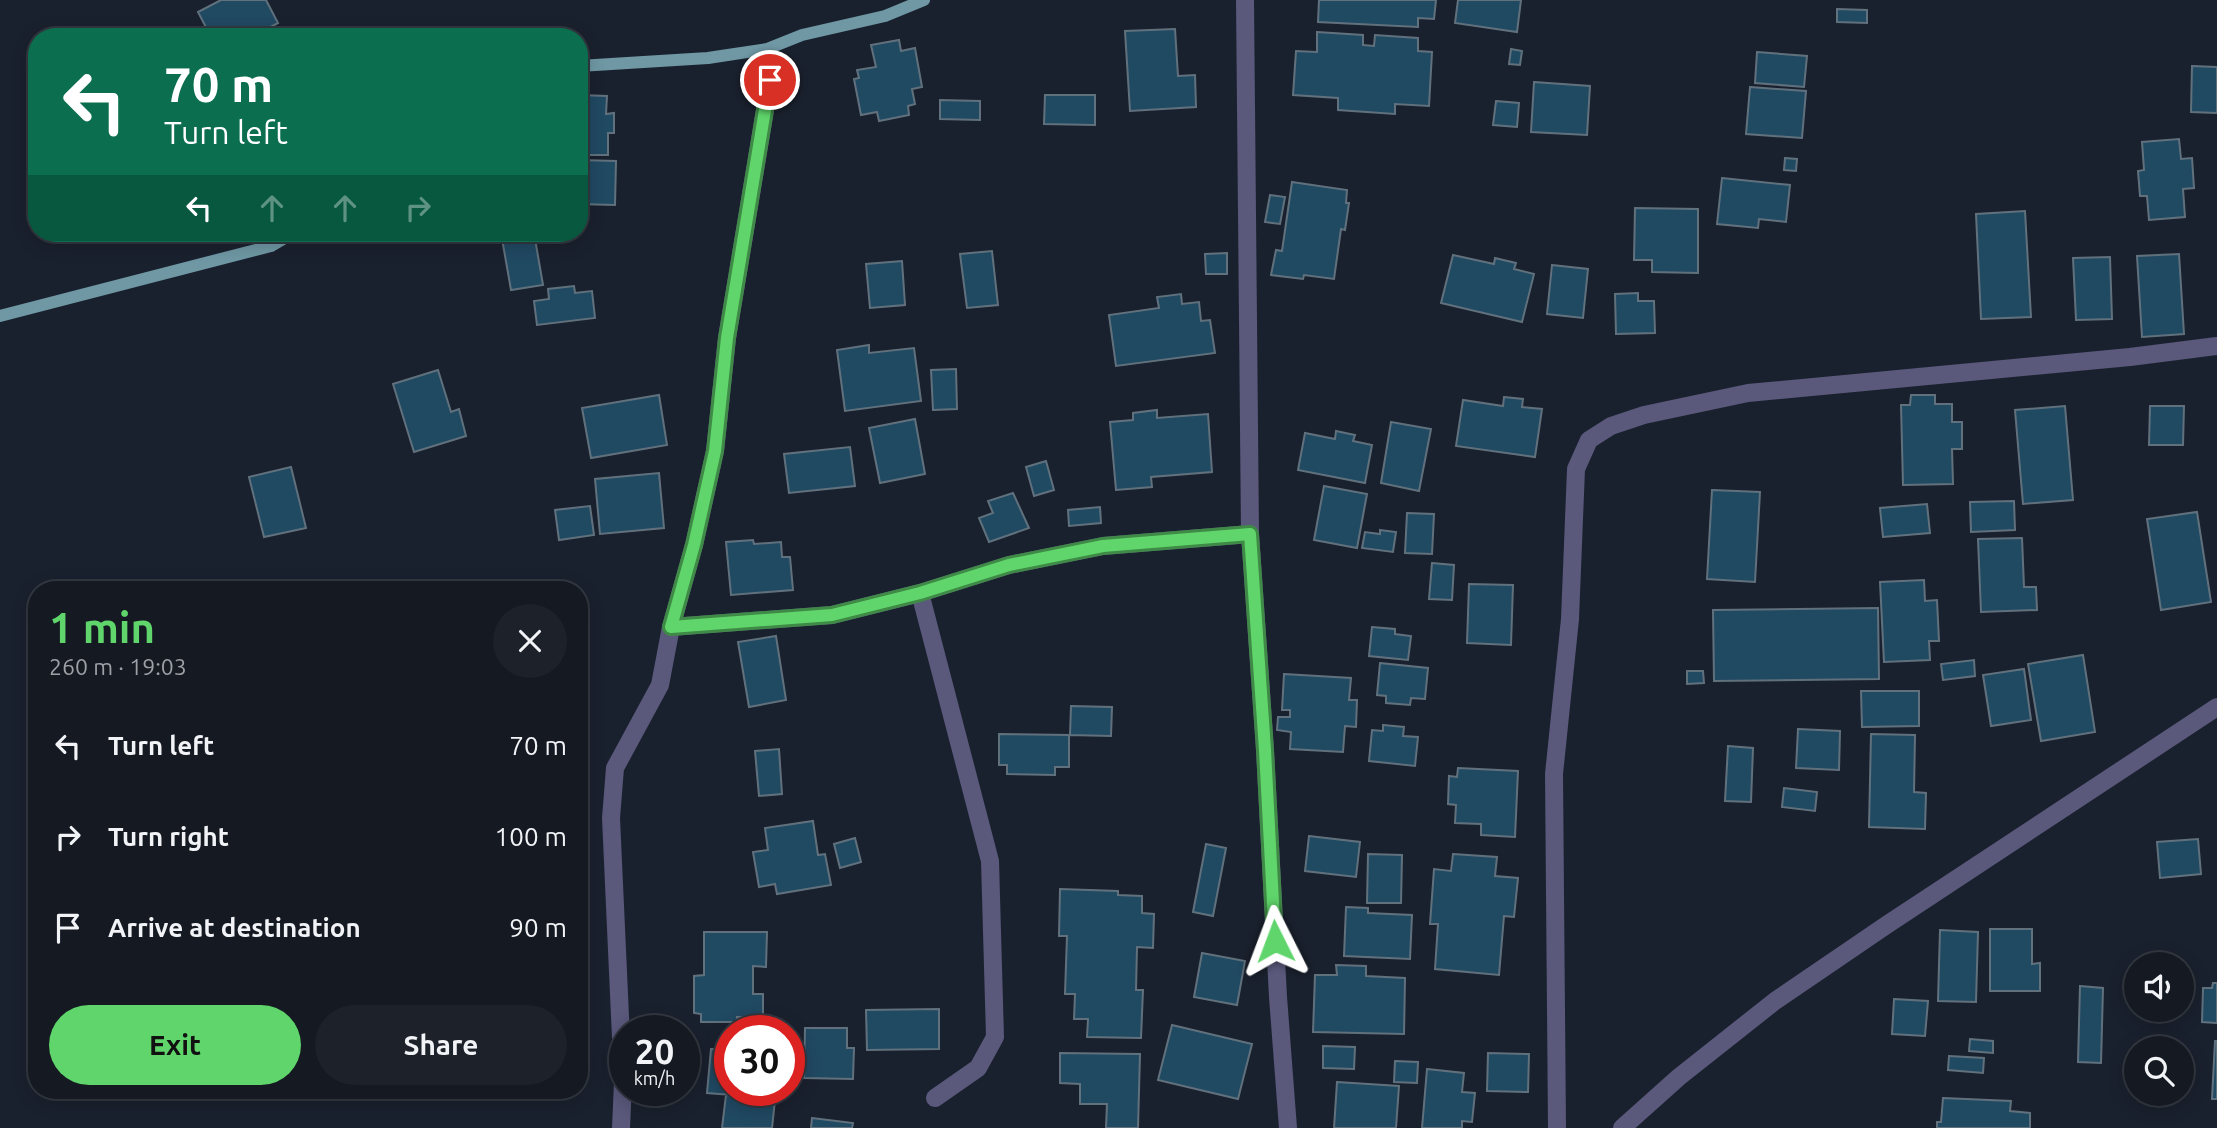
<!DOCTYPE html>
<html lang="en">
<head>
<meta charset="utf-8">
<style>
	body { margin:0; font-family:Ubuntu,sans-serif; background:#1d222a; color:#f1f3f6; height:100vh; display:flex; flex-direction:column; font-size:26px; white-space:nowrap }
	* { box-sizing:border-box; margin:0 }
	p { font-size:23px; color:#9da0a5 }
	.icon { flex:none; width:38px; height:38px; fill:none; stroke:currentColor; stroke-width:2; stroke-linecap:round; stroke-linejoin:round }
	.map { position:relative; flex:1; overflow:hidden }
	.details { position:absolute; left:28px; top:581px; width:560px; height:518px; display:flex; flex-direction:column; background:#141922; border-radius:28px; box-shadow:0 4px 18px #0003,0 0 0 2px #333840 }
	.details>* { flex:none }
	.banner { position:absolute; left:28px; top:28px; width:560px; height:214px; border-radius:28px; box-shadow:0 4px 18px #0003,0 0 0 2px #333840; background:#0b6e4f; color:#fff; overflow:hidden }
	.fabs { position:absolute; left:2124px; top:952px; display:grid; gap:14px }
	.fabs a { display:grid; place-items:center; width:70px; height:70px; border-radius:50%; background:#141922; box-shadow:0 4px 18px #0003,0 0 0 2px #333840; font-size:35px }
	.speed { position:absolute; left:609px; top:1015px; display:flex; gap:14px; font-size:35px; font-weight:700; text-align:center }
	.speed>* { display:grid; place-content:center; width:91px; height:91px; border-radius:50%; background:#141922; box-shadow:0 4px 18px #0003,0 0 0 2px #333840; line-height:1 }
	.speed small { font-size:18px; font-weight:400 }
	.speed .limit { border:10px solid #d22; background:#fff; color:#111 }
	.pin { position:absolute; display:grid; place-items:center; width:60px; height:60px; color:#fff; margin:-30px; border:4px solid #fff; border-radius:50%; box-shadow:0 2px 7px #0007 }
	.me { position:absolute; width:77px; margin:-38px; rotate:357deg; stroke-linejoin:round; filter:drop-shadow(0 0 5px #0008) }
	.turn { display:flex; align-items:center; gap:24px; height:147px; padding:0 21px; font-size:32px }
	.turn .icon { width:91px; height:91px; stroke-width:2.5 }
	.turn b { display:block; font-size:49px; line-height:60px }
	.lanes { display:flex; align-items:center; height:66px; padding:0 21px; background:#0003; justify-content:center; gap:35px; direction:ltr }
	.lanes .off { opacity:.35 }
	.round { display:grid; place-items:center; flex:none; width:74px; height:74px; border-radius:37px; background:#1d222a }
	.overview { display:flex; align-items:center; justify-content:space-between; height:119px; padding:0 21px }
	h1 { font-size:42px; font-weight:700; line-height:52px; color:#5fd56b }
	.action { display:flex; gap:14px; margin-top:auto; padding:14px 21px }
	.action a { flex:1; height:80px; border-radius:42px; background:#5fd56b; color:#111; font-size:28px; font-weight:700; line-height:80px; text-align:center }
	.action a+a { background:#1d222a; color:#f1f3f6 }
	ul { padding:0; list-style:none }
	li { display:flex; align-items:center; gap:21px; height:91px; padding:0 21px }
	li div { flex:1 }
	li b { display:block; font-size:26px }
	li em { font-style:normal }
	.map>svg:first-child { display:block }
</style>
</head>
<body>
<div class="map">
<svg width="2217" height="1128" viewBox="0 0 2217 1128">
	<rect width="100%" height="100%" fill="#1a212e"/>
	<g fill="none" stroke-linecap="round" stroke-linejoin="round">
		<path stroke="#6f98a4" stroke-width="12" d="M 579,66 L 708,58 L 767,49 L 802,35 L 885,16 L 924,0
			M 0,316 L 271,246 L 293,233"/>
	</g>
	<path fill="#204962" stroke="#60717d" stroke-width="2" d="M 221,0 L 266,0 L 278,23 L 252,37 L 211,37 L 198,12 Z
		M 1319,0 L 1436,0 L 1434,19 L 1418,18 L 1418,27 L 1318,22 Z
		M 1458,0 L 1521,0 L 1517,32 L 1455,23 Z
		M 1837,9 L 1867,10 L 1867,23 L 1837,22 Z
		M 1175,29 L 1178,76 L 1195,75 L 1196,107 L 1130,111 L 1125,31 Z
		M 1317,32 L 1363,35 L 1363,45 L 1374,46 L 1375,35 L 1418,38 L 1418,51 L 1432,52 L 1429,106 L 1395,104 L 1395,114 L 1338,110 L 1338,98 L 1293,95 L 1296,51 L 1317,52 Z
		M 899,40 L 901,51 L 915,48 L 922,87 L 912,89 L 915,104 L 908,106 L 909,115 L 879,121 L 877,112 L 861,115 L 854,79 L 859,78 L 857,70 L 876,67 L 871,45 Z
		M 1511,49 L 1522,51 L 1520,65 L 1509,64 Z
		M 1757,52 L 1807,56 L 1804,87 L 1755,83 Z
		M 2192,66 L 2217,67 L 2217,113 L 2191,112 Z
		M 1534,82 L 1590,86 L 1587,135 L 1531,132 Z
		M 1750,87 L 1806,91 L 1802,138 L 1746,134 Z
		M 579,95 L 607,96 L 606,114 L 614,113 L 614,133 L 608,133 L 608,155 L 579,155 Z
		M 1045,95 L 1095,95 L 1095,125 L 1044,124 Z
		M 940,100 L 980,101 L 980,120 L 940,119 Z
		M 1496,101 L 1519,103 L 1517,127 L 1493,125 Z
		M 2179,139 L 2181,159 L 2192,158 L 2194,188 L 2183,189 L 2185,217 L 2149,220 L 2147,196 L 2140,196 L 2138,171 L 2144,170 L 2142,142 Z
		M 1785,158 L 1797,159 L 1796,171 L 1784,170 Z
		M 579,160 L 616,161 L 615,205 L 579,204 Z
		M 1722,178 L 1790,185 L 1786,222 L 1759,219 L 1758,228 L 1717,224 Z
		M 1292,182 L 1347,190 L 1346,203 L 1349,203 L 1345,230 L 1341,229 L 1334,279 L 1304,275 L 1303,279 L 1271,275 L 1276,250 L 1282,251 Z
		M 1270,195 L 1285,197 L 1280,224 L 1265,222 Z
		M 1635,208 L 1698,209 L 1698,273 L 1652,272 L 1652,260 L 1634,260 Z
		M 2025,211 L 2031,317 L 1981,319 L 1976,214 Z
		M 501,233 L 534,233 L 543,285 L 511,290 Z
		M 992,251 L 998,305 L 967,308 L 960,254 Z
		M 1227,253 L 1227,274 L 1206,274 L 1205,254 Z
		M 2179,254 L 2184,334 L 2142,337 L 2137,256 Z
		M 1453,255 L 1494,264 L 1495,258 L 1516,263 L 1514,269 L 1534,274 L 1522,322 L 1441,303 Z
		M 2110,257 L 2112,319 L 2076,320 L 2073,258 Z
		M 902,261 L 905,305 L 870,308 L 866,264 Z
		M 1552,265 L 1588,269 L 1583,318 L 1547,314 Z
		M 574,286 L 575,293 L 592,291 L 595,318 L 537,325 L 534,301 L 549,299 L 548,289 Z
		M 1638,293 L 1638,301 L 1654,301 L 1655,333 L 1616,334 L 1615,294 Z
		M 1181,294 L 1182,304 L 1199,302 L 1201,321 L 1210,320 L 1215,353 L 1116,366 L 1109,315 L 1159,308 L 1157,297 Z
		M 869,345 L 869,353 L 914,348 L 921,401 L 845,411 L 837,350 Z
		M 956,369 L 957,409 L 933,410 L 931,370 Z
		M 438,370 L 451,412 L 459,409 L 466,436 L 414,452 L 393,384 Z
		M 659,395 L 667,445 L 591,458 L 582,408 Z
		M 1911,395 L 1935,395 L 1935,404 L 1952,404 L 1952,422 L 1962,422 L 1962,449 L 1952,449 L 1953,484 L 1903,485 L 1901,405 L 1910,405 Z
		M 1504,397 L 1523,399 L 1522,407 L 1542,409 L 1535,457 L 1456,446 L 1463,400 L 1503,406 Z
		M 2065,406 L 2073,500 L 2023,504 L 2015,410 Z
		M 2150,406 L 2184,406 L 2183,445 L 2149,445 Z
		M 1157,410 L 1157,418 L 1208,414 L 1212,472 L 1151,477 L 1152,487 L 1116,490 L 1110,422 L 1133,420 L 1133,413 Z
		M 915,419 L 925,474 L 880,483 L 869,428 Z
		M 1391,422 L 1431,429 L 1419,491 L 1381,483 Z
		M 1336,431 L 1355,435 L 1353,441 L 1372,445 L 1365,483 L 1298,470 L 1305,433 L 1335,439 Z
		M 850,447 L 855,486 L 789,493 L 784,454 Z
		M 1046,461 L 1054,490 L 1034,496 L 1026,467 Z
		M 291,467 L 306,528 L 264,537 L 249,477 Z
		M 659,473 L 664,528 L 600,534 L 595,479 Z
		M 1324,486 L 1367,494 L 1357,548 L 1314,540 Z
		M 1712,490 L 1760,492 L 1755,582 L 1707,579 Z
		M 1013,493 L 1029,528 L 989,542 L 979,518 L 993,513 L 988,501 Z
		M 2014,501 L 2015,530 L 1971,532 L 1970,502 Z
		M 1927,504 L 1930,533 L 1883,537 L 1880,508 Z
		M 590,506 L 594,535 L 559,540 L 555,510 Z
		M 1100,507 L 1101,523 L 1069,526 L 1068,510 Z
		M 2197,512 L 2211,602 L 2161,610 L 2147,519 Z
		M 1407,513 L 1434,514 L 1432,554 L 1405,553 Z
		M 1380,530 L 1396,532 L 1393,552 L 1362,548 L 1365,532 L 1380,534 Z
		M 2022,538 L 2024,587 L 2036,587 L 2037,610 L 1981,612 L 1978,539 Z
		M 753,540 L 754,544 L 781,542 L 782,557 L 790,557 L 793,590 L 731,595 L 726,542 Z
		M 1432,563 L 1454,565 L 1452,600 L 1429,599 Z
		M 1924,580 L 1925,601 L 1937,600 L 1939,641 L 1929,641 L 1930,660 L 1884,662 L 1880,582 Z
		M 1469,584 L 1513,585 L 1511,645 L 1467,643 Z
		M 1878,608 L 1879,679 L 1714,681 L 1713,610 Z
		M 1372,627 L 1395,629 L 1395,634 L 1411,636 L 1408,660 L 1369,656 Z
		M 776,636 L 786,700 L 749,707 L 738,642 Z
		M 2083,655 L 2095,732 L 2041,741 L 2028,664 Z
		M 1974,660 L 1975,676 L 1943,680 L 1941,664 Z
		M 1380,663 L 1428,668 L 1425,699 L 1411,698 L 1410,705 L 1386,703 L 1386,696 L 1377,695 Z
		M 2024,669 L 2031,720 L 1991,726 L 1983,675 Z
		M 1687,671 L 1703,671 L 1704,683 L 1687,684 Z
		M 1284,674 L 1351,678 L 1349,700 L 1357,700 L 1356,727 L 1345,726 L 1343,752 L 1290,749 L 1291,732 L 1277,730 L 1278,717 L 1290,717 L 1290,710 L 1282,710 Z
		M 1861,691 L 1919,691 L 1919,726 L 1862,727 Z
		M 1071,706 L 1112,707 L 1111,736 L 1070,735 Z
		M 1383,725 L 1404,727 L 1403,736 L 1418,737 L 1415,766 L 1369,761 L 1372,730 L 1383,731 Z
		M 1798,729 L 1840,731 L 1839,770 L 1796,768 Z
		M 999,734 L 1069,735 L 1069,767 L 1055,767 L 1055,775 L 1007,774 L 1007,765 L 999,765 Z
		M 1871,734 L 1915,735 L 1914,792 L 1926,793 L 1925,829 L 1869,827 Z
		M 1728,746 L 1753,748 L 1751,802 L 1725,801 Z
		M 779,749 L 782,794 L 759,796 L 755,751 Z
		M 1458,768 L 1518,771 L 1515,837 L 1481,835 L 1481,824 L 1455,823 L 1456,805 L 1448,804 L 1449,776 L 1457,777 Z
		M 1784,788 L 1817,792 L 1815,811 L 1782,807 Z
		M 813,821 L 818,855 L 825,854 L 831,885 L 777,894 L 775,884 L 759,887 L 753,852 L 768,850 L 765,828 Z
		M 1309,836 L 1360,842 L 1356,877 L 1305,871 Z
		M 855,838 L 861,862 L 840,868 L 834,844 Z
		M 2198,839 L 2201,874 L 2160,878 L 2157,842 Z
		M 1206,844 L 1226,848 L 1213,916 L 1193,912 Z
		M 1368,854 L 1402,855 L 1401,903 L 1367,903 Z
		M 1453,854 L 1497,857 L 1495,876 L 1518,878 L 1514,917 L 1504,916 L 1499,975 L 1435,969 L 1438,924 L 1430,924 L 1434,869 L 1451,871 Z
		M 1060,889 L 1118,891 L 1118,895 L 1142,896 L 1142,913 L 1154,914 L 1153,948 L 1137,947 L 1136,990 L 1143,990 L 1141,1038 L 1087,1037 L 1088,1019 L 1074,1019 L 1075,994 L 1065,994 L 1067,936 L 1059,936 Z
		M 1346,907 L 1368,908 L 1368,913 L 1412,915 L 1410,959 L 1344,956 Z
		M 1990,929 L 2032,929 L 2032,964 L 2040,963 L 2040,991 L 1990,991 Z
		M 1940,930 L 1978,932 L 1976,1002 L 1938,1001 Z
		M 704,932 L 767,932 L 766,967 L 753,966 L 753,994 L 763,994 L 763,1017 L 737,1017 L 737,1022 L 701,1022 L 701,1014 L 694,1013 L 694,976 L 704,975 Z
		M 1202,953 L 1245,961 L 1237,1005 L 1194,997 Z
		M 1336,965 L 1366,966 L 1366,976 L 1405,978 L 1404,1034 L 1313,1032 L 1315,975 L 1337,975 Z
		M 2213,983 L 2217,983 L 2217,1023 L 2202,1022 L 2203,988 L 2212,988 Z
		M 2080,986 L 2103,988 L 2101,1063 L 2078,1062 Z
		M 1894,999 L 1928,1001 L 1925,1036 L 1892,1034 Z
		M 939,1009 L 939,1049 L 867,1050 L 866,1010 Z
		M 1172,1025 L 1252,1044 L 1238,1099 L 1158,1080 Z
		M 805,1028 L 847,1028 L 847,1048 L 854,1048 L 853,1079 L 804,1078 Z
		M 1970,1039 L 1993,1041 L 1993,1053 L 1969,1051 Z
		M 2215,1041 L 2217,1041 L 2217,1099 L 2212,1099 Z
		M 1323,1046 L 1355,1047 L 1354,1069 L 1323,1068 Z
		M 711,1049 L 730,1050 L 730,1090 L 758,1090 L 757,1097 L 707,1093 Z
		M 1060,1053 L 1140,1054 L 1138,1128 L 1106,1128 L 1107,1104 L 1080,1104 L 1080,1084 L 1060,1083 Z
		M 1488,1053 L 1529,1054 L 1528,1092 L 1487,1091 Z
		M 1949,1056 L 1984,1058 L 1983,1073 L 1948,1070 Z
		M 1395,1061 L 1418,1062 L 1417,1083 L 1394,1082 Z
		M 1427,1069 L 1464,1073 L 1462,1092 L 1475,1093 L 1472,1122 L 1462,1121 L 1462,1128 L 1422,1128 Z
		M 1337,1082 L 1399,1086 L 1396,1128 L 1334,1128 Z
		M 726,1095 L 775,1100 L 772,1128 L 722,1128 Z
		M 1943,1098 L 2011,1101 L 2010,1111 L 2030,1113 L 2030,1128 L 1937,1128 L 1937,1122 L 1941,1122 Z
		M 812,1118 L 853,1123 L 852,1128 L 811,1128 Z"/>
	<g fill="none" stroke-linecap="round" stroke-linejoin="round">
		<path stroke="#5a587b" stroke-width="18" d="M 1245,0 L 1250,534 L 1265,750 L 1278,997 L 1288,1128
			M 920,593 L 990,861 L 995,1037 L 978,1068 L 935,1098
			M 671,627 L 832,615 L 920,593 L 1009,565 L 1103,546 L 1250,534
			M 621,1128 L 623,1082 L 611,818 L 615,768 L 660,685 L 671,627 L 694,545 L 715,451 L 727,338 L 770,80
			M 1557,1128 L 1554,774 L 1570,619 L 1576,469 L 1589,440 L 1611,426 L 1644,415 L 1748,393 L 2130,357 L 2217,346
			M 1622,1128 L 1679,1077 L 1775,1001 L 1888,924 L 2217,707"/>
	</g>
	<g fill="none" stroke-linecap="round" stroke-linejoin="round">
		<g stroke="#3e8a46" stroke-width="18">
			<path id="route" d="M 770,80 L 727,338 L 715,451 L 694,545 L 671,627 L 832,615 L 920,593 L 1009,565 L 1103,546 L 1250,534 L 1265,750 L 1275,941"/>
		</g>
		<use href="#route" stroke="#5fd56b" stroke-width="12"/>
	</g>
</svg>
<div class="fabs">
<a><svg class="icon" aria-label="sound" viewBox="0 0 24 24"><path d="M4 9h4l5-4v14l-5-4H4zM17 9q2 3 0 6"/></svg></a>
<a><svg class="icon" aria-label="search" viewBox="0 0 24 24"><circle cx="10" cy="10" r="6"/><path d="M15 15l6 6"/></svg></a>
</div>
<div class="speed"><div>20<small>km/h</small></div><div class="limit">30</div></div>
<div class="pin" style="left:770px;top:80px;background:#d93025"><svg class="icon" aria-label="arrive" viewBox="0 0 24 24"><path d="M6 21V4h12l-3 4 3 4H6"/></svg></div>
<svg class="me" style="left:1275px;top:941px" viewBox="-20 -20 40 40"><path d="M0-17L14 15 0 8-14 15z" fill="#5fd56b" stroke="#fff" stroke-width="4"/></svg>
<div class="banner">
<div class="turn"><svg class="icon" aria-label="left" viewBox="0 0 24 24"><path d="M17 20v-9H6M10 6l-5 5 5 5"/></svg><div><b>70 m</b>Turn left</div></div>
<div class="lanes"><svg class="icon" aria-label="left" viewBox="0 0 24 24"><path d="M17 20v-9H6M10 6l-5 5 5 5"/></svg><svg class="icon off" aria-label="ahead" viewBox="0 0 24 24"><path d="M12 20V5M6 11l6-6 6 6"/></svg><svg class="icon off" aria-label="ahead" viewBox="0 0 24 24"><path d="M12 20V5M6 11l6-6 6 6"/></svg><svg class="icon off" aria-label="right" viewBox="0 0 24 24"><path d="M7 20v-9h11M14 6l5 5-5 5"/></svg></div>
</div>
<section class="details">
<div class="overview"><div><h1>1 min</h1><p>260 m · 19:03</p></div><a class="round"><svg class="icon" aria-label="close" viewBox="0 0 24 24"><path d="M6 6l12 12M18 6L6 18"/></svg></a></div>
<ul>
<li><svg class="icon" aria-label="left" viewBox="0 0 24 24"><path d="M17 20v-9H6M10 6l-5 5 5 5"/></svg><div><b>Turn left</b></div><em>70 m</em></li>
<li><svg class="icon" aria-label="right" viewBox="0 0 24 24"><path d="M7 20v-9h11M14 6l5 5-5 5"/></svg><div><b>Turn right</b></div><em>100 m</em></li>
<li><svg class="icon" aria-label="arrive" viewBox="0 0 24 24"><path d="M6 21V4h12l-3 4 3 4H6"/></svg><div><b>Arrive at destination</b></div><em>90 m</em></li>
</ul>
<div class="action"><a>Exit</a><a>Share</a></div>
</section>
</div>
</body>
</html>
